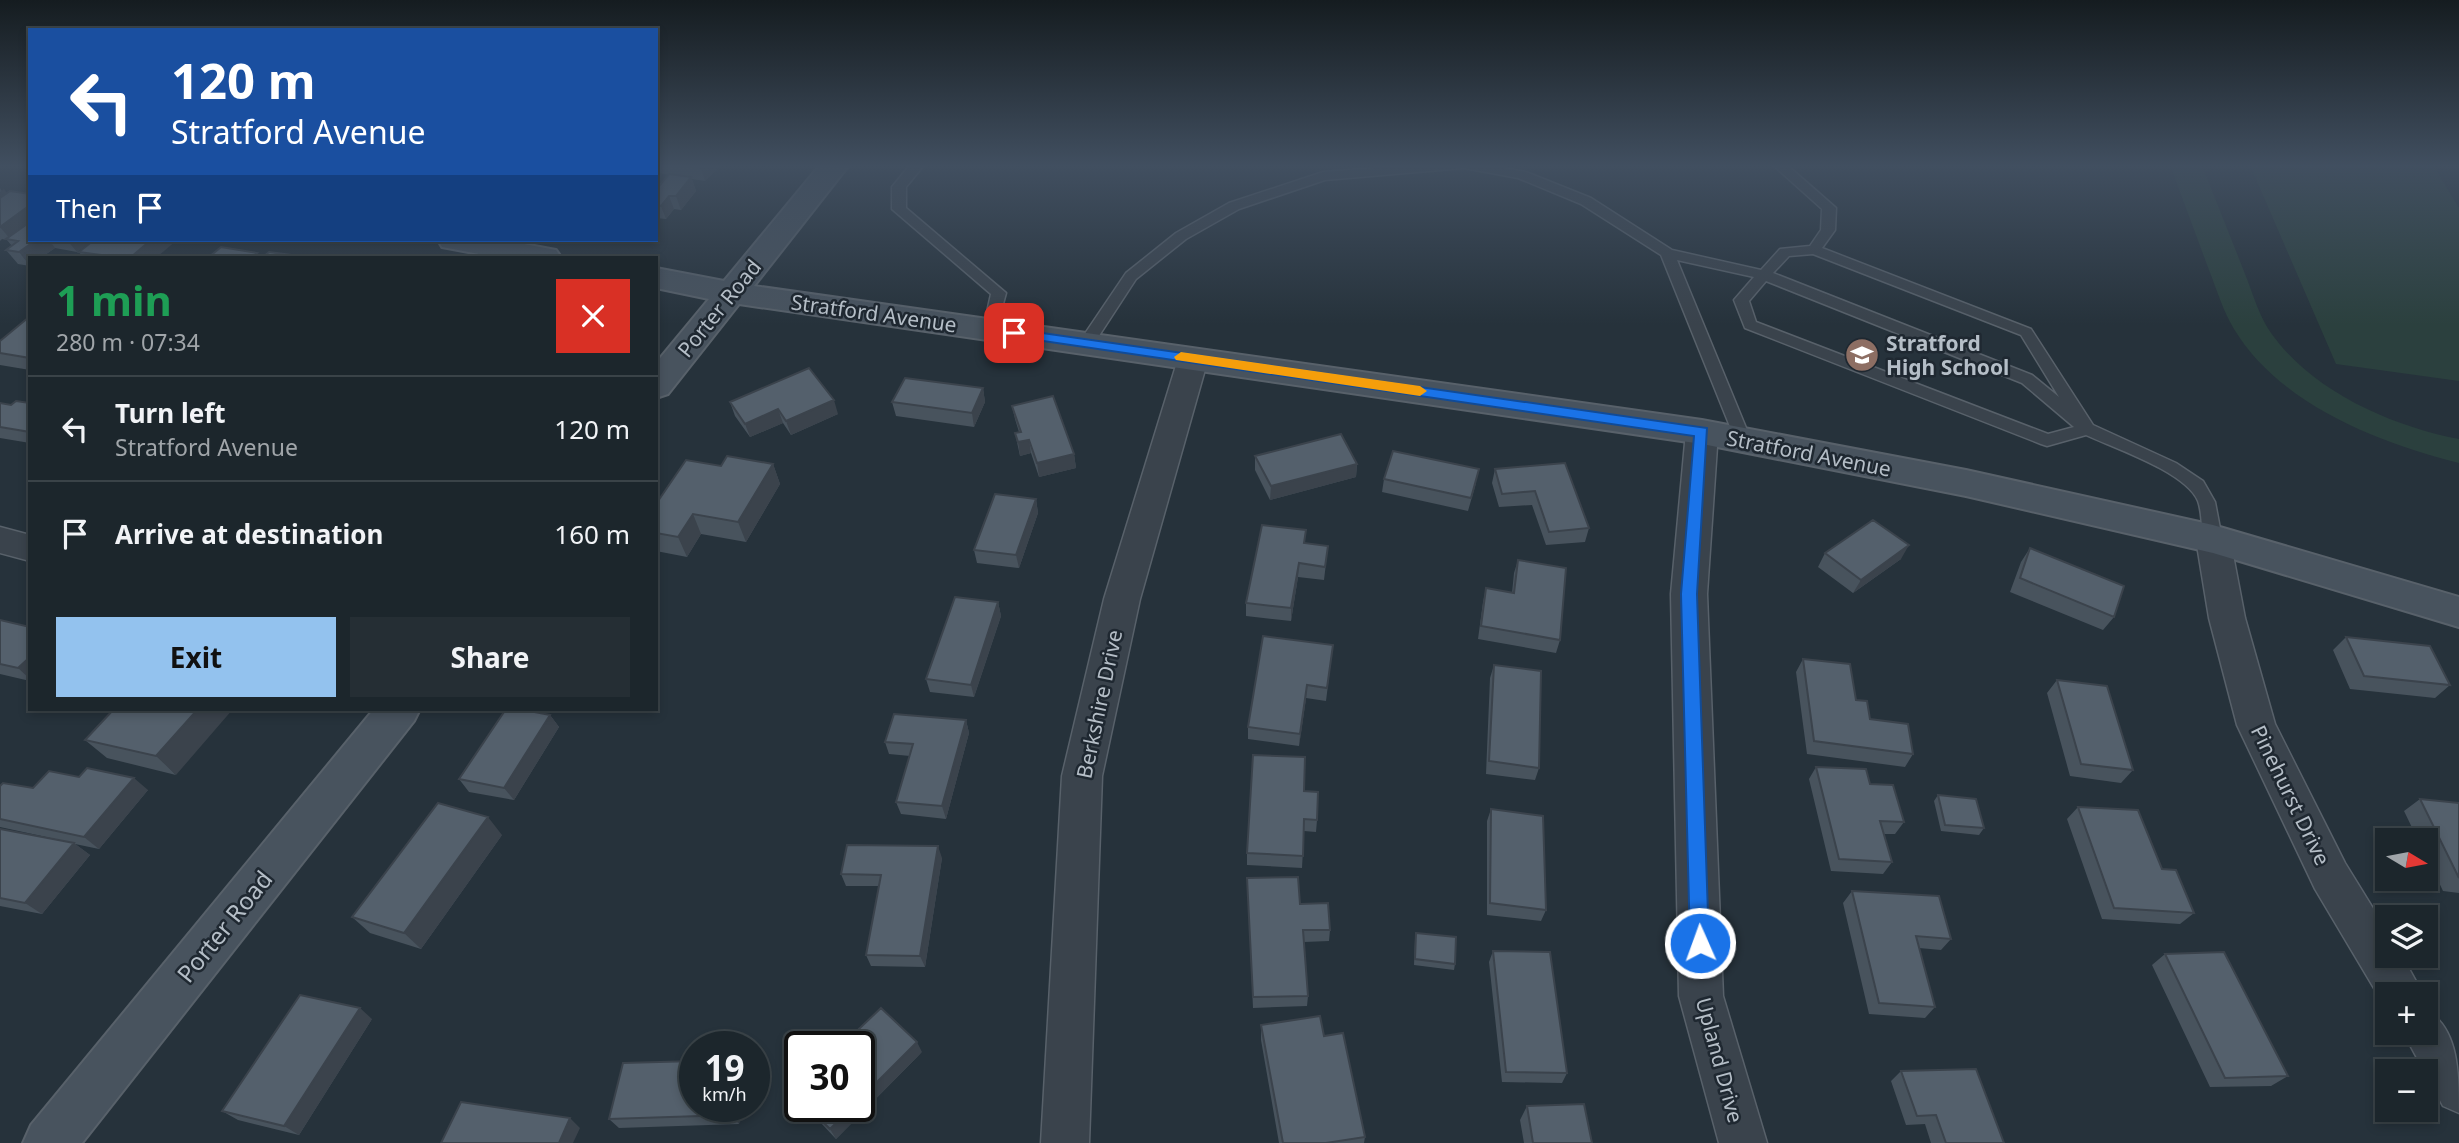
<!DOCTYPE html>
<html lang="en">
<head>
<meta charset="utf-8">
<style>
	body { margin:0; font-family:"Noto Sans",sans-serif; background:#252e34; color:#f1f3f6; height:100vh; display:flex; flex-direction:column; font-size:26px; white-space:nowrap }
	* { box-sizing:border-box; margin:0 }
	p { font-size:23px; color:#a0a5a9 }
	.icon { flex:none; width:38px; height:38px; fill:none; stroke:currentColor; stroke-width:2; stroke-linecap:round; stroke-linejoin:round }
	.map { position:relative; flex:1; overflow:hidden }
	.drawer { position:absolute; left:28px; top:256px; width:630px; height:455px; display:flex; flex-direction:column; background:#1c262c; border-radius:0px; box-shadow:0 4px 10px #0003,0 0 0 2px #3a4348 }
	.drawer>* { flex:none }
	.guide { position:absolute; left:28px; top:28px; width:630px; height:214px; border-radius:0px; box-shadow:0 4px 10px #0003,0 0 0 2px #3a4348; background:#1a4fa0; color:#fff; overflow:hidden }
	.needle { width:46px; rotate:100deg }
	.buttons { position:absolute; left:2375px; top:828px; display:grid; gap:14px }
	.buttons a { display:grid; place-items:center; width:63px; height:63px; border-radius:0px; background:#1c262c; box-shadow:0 4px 10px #0003,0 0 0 2px #3a4348; font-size:35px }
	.speed { position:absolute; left:679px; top:1031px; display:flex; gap:14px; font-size:35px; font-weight:700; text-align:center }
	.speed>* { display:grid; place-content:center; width:91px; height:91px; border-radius:50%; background:#1c262c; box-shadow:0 4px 10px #0003,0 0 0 2px #3a4348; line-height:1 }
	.speed small { font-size:18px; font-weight:400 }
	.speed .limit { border:4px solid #111; border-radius:10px; background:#fff; color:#111 }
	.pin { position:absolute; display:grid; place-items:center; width:60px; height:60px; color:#fff; margin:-30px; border-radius:14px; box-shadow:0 4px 10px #0006 }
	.me { position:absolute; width:77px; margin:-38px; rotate:358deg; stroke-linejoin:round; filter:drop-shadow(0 0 5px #0008) }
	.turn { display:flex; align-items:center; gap:24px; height:147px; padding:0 28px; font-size:32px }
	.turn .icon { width:91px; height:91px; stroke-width:2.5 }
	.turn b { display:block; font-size:49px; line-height:60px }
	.then { display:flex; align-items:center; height:66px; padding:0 28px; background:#0003; gap:14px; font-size:26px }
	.round { display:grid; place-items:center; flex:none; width:74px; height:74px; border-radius:0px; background:#252e34 }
	.summary { display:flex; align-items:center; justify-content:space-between; height:119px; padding:0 28px }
	h1 { font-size:42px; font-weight:700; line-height:52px; color:#1e9e55 }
	.cta { display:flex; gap:14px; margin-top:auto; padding:14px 28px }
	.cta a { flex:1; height:80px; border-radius:0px; background:#93c2ee; color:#111; font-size:28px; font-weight:700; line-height:80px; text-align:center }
	.cta a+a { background:#252e34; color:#f1f3f6 }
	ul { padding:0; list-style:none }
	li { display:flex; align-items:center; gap:21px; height:105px; padding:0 28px; border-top:2px solid #3a4348 }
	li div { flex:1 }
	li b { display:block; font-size:26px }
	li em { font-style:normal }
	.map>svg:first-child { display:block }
</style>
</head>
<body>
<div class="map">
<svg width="2459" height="1143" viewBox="0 0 2459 1143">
	<rect width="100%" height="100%" fill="#26323b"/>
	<path fill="#2b403e" d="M 2170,165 L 2202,165 C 2216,201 2231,238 2245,274 C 2253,294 2259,316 2271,333 C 2312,391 2391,426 2459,439 L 2459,463 C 2379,443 2279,404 2234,329 C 2223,311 2217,290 2209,270 C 2196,235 2183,200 2170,165 Z
		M 2250,165 L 2433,165 L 2459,208 L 2459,381 L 2336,364 Z"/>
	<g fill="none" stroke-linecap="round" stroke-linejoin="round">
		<g stroke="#58616a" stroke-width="3">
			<path id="lane" d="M 910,165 L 924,165 L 906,187 L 906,208 L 1006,293 L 995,333 L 985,333 L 983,330 L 991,294 L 892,209 L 892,187 Z
				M 1417,165 L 1486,165 L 1526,172 L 1591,198 L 1672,250 L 1761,270 L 1780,249 L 1810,246 L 1821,230 L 1822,209 L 1773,165 L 1787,165 L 1836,208 L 1835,230 L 1822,248 L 2031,329 L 2093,425 L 2176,463 L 2203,481 L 2215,502 L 2222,539 L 2213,545 L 2207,544 C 2200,531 2203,514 2198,501 C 2186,472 2114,448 2086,435 L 2047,446 L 2041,444 L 1745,328 L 1734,300 L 1754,277 L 1677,260 L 1751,440 L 1749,444 L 1737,444 L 1661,255 L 1581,204 L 1518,178 L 1464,168 L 1325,180 L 1239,209 L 1186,239 L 1136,279 L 1091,348 L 1081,348 L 1078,344 L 1126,273 L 1176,233 L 1229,203 L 1323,172 ZM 1813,254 L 2021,335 L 2059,397 L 2032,375 L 1773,273 L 1789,256 ZM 1766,281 L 2022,383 L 2074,427 L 2048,434 L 1756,322 L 1749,301 Z"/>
		</g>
		<g stroke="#58616a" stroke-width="3">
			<path id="street" d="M 1193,349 L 1204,352 L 1208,359 L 1140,599 L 1102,776 L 1089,1143 L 1041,1143 L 1062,776 L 1104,599 L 1178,359 L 1182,352 Z
				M 1702,421 L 1713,424 L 1718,432 L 1707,594 L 1723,996 L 1767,1143 L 1719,1143 L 1679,996 L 1671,594 L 1686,432 L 1691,424 Z
				M 2213,526 L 2225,530 L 2230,539 L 2245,618 L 2275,724 L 2345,863 L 2387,931 L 2387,956 L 2402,956 L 2423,994 L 2387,994 L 2387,1010 L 2315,889 L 2237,725 L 2209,618 L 2196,539 L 2201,530 Z
				M 0,527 L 30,535 L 30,561 L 0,553 Z
				M 2426,1010 C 2459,1028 2459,1075 2459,1113 L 2443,1106 L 2403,1032 L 2426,1032 Z"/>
		</g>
		<g stroke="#58616a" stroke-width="4">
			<path id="secondary" d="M 820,165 L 849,165 L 754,286 L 1702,420 L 1966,470 L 2213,525 L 2459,597 L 2459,627 L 2213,553 L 1966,496 L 1702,444 L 739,304 L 668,394 L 656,398 L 656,363 L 709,299 L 656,288 L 656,268 L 724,281 Z
				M 438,240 L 503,240 L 556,250 L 561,257 L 495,257 L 442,247 Z
				M 374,709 L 420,709 L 414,721 L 82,1143 L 23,1143 L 31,1125 Z"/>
		</g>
		<use href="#lane" fill="#3a434c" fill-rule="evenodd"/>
		<use href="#street" fill="#3a434c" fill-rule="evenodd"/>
		<use href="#secondary" fill="#48535e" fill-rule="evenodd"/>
	</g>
	<path fill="#48535d" d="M 656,165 L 721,165 L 705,181 L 692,179 L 696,191 L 681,210 L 674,209 L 666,219 L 656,218 L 656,185 L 660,185 L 669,175 L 656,172 Z
		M 0,188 L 30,240 L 93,240 L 77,252 L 55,248 L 42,257 L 30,257 L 30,266 L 18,264 L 6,250 L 12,246 L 7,240 L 2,239 L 0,241 Z
		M 79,252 L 157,257 L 83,257 Z
		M 30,317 L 30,370 L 0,365 L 0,341 Z
		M 983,388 L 985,402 L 974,427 L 896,416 L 892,402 Z
		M 730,402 L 838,414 L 791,435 L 783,423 L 750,437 L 735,416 Z
		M 0,403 L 11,405 L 30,403 L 30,443 L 0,438 Z
		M 1012,406 L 1074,454 L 1076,468 L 1039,477 L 1031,453 L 1020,456 L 1015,433 L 1019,432 L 1015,419 Z
		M 1255,456 L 1357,464 L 1356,477 L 1270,500 L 1255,470 Z
		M 1565,463 L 1589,528 L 1585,542 L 1546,545 L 1532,505 L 1499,507 L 1492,483 L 1495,469 Z
		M 773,464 L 780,484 L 746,542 L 701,534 L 687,557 L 656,551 L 656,504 L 721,466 Z
		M 1384,479 L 1476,483 L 1468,511 L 1382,492 Z
		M 1036,499 L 1038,513 L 1019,568 L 977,563 L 974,550 Z
		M 1305,543 L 1328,546 L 1324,580 L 1298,577 L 1291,621 L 1246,616 L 1246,603 Z
		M 2030,548 L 2114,617 L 2103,630 L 2010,592 L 2021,562 Z
		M 1825,553 L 1901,559 L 1853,593 L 1818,567 Z
		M 1518,560 L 1560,640 L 1556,653 L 1478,639 L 1483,602 L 1486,588 L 1512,593 L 1514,573 Z
		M 998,602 L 1001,616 L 974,697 L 930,692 L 926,679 Z
		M 0,620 L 30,627 L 30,681 L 0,674 Z
		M 2346,637 L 2450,685 L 2435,698 L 2350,689 L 2333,650 Z
		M 1333,645 L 1326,701 L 1306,698 L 1299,746 L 1248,739 L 1248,727 Z
		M 1803,659 L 1856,700 L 1870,719 L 1913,754 L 1905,767 L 1807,754 L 1796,672 Z
		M 1494,665 L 1539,768 L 1535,780 L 1486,774 L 1490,678 Z
		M 2057,680 L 2133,770 L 2121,783 L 2070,776 L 2047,693 Z
		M 114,709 L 176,775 L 107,758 L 85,740 Z
		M 550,715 L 559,727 L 514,800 L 469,792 L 459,779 Z
		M 966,720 L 969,733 L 946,819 L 901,814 L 896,802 L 910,756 L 889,754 L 885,742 Z
		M 1816,767 L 1870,784 L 1904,822 L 1895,834 L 1884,834 L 1892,862 L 1883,874 L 1831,871 L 1809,779 Z
		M 0,786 L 33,788 L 148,790 L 99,849 L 75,844 L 90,855 L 42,914 L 0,906 L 0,829 L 60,840 L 0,827 Z
		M 1304,791 L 1317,820 L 1316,832 L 1304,831 L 1302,868 L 1247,865 L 1247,853 Z
		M 1938,795 L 1984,828 L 1979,835 L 1941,831 L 1934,801 Z
		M 2420,799 L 2459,803 L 2459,893 L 2443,891 L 2426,855 L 2426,840 L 2418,840 L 2404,811 Z
		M 2078,807 L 2194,913 L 2180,924 L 2102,919 L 2067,819 Z
		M 1491,809 L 1546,910 L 1541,921 L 1487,915 L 1487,821 Z
		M 502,835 L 421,949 L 370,933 L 352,917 Z
		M 942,858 L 925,967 L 871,966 L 866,955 L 879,886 L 846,886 L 841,874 Z
		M 1247,878 L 1330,930 L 1329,941 L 1304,942 L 1308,996 L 1307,1006 L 1253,1008 Z
		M 1852,891 L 1951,939 L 1941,950 L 1919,948 L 1935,1007 L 1925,1018 L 1869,1014 L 1843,903 Z
		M 1416,933 L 1455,964 L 1454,970 L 1414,965 L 1415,938 Z
		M 1493,951 L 1567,1073 L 1562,1083 L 1502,1082 L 1489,962 Z
		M 2165,954 L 2288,1076 L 2271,1086 L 2210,1087 L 2152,965 Z
		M 372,1019 L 299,1135 L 238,1120 L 222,1111 Z
		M 1261,1025 L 1324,1036 L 1365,1137 L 1364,1143 L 1279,1143 L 1261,1040 Z
		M 922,1052 L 836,1139 L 805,1106 L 859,1106 Z
		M 1901,1071 L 2004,1143 L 1931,1143 L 1925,1124 L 1906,1125 L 1891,1081 Z
		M 695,1106 L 742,1106 L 739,1124 L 619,1128 L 609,1119 Z
		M 1527,1106 L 1592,1143 L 1524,1143 L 1520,1120 Z"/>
	<path fill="#3b434c" d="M 704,165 L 721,165 L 705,181 L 701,168 Z
		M 691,177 L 696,191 L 681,210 L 676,196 Z
		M 4,189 L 14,203 L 0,214 L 0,192 Z
		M 669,196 L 674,209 L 666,219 L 661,206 Z
		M 30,205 L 30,227 L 11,240 L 0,227 Z
		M 36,240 L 49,240 L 55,248 L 42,257 L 30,257 L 30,266 L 19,252 Z
		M 67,240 L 93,240 L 77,252 Z
		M 151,240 L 177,240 L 157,257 L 131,257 Z
		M 983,388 L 985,402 L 974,427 L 972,413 Z
		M 834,400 L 838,414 L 791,435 L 786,421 Z
		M 778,409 L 783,423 L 750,437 L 745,424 Z
		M 1029,440 L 1031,453 L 1020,456 L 1018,442 Z
		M 1074,454 L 1076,468 L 1039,477 L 1037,463 Z
		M 773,464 L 780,484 L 746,542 L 738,522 Z
		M 1357,464 L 1356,477 L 1270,500 L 1271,486 Z
		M 1036,499 L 1038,513 L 1019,568 L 1016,555 Z
		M 693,514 L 701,534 L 687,557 L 678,537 Z
		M 1909,545 L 1901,559 L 1853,593 L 1861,580 Z
		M 1299,563 L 1298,577 L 1291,621 L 1291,608 Z
		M 998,602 L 1001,616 L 974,697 L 971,685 Z
		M 30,657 L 30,679 L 18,668 Z
		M 1307,685 L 1306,698 L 1299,746 L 1300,734 Z
		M 198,709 L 233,709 L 176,775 L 156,756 Z
		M 550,715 L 559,727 L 514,800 L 504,788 Z
		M 966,720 L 969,733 L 946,819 L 942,806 Z
		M 134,778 L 148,790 L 99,849 L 84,837 Z
		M 488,817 L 502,835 L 421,949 L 404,933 Z
		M 74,843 L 90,855 L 42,914 L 25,903 Z
		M 938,846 L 942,858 L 925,967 L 920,956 Z
		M 360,1008 L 372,1019 L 299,1135 L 284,1126 Z
		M 917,1042 L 922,1052 L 836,1139 L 830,1129 L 853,1106 L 859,1106 L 859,1100 Z
		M 733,1106 L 742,1106 L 739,1124 L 731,1115 Z
		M 570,1118 L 580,1128 L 573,1143 L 559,1143 Z"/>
	<path fill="#54606c" stroke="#3b434c" stroke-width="2" d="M 683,165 L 704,165 L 701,168 Z
		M 669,174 L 691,177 L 676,196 L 669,196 L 661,206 L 656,205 L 656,185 L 660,185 Z
		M 10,191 L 30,194 L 30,205 L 0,227 L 0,198 Z
		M 30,222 L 30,240 L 36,240 L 19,252 L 6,250 L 18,241 L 6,239 Z
		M 94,240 L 151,240 L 131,257 L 116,257 L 79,252 Z
		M 221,247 L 257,253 L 252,257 L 209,257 Z
		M 269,252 L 307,257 L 263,257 Z
		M 29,317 L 30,358 L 0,353 L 0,341 Z
		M 809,368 L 834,400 L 786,421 L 778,409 L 745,424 L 730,402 Z
		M 905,378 L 983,388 L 972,413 L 892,402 Z
		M 1053,396 L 1074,454 L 1037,463 L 1029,440 L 1018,442 L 1015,433 L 1021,432 L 1012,406 Z
		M 16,401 L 30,403 L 30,432 L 0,427 L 0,403 L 11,405 Z
		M 1341,434 L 1357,464 L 1271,486 L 1255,456 Z
		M 1393,451 L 1479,469 L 1471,498 L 1384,479 Z
		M 727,456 L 773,464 L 738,522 L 693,514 L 678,537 L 656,533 L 656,504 L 686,460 L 721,466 Z
		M 1565,463 L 1589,528 L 1549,532 L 1535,491 L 1502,494 L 1495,469 Z
		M 995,494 L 1036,499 L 1016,555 L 974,550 Z
		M 1873,520 L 1909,545 L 1861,580 L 1825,553 Z
		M 1262,525 L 1306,530 L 1304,543 L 1328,546 L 1325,567 L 1299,563 L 1291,608 L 1246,603 Z
		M 2030,548 L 2124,586 L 2114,617 L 2020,578 Z
		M 1518,560 L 1566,568 L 1560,640 L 1481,626 L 1486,588 L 1514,593 Z
		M 955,597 L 998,602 L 971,685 L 926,679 Z
		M 0,620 L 30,627 L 30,657 L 18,668 L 0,664 Z
		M 1263,636 L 1333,645 L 1327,688 L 1307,685 L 1300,734 L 1248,727 Z
		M 2346,637 L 2430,646 L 2450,685 L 2364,676 Z
		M 1803,659 L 1850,664 L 1856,700 L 1867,701 L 1870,719 L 1908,724 L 1913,754 L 1814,741 Z
		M 1494,665 L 1541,671 L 1539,768 L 1489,761 Z
		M 2057,680 L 2107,686 L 2133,770 L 2081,764 Z
		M 114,709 L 198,709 L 156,756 L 85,740 Z
		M 506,709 L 519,709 L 550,715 L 504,788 L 459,779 Z
		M 894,714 L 966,720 L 942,806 L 896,802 L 913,744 L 885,742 Z
		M 1253,755 L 1305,757 L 1304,791 L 1318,792 L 1317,820 L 1304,819 L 1303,856 L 1247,853 Z
		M 1816,767 L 1866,769 L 1870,784 L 1893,785 L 1904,822 L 1880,821 L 1892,862 L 1839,859 Z
		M 87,768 L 134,778 L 84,837 L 0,819 L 0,786 L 3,783 L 33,788 L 49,771 L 79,777 Z
		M 1938,795 L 1976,799 L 1984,828 L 1945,825 Z
		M 2420,799 L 2459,803 L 2459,878 Z
		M 438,803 L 488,817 L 404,933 L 352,917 Z
		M 2078,807 L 2138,810 L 2162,869 L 2176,870 L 2194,913 L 2114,908 Z
		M 1491,809 L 1543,816 L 1546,910 L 1490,903 Z
		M 0,829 L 74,843 L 25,903 L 0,898 Z
		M 847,845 L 938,846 L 920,956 L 866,955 L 881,875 L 841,874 Z
		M 1298,877 L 1300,904 L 1328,903 L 1330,930 L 1303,930 L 1308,996 L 1253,997 L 1247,878 Z
		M 1852,891 L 1939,896 L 1951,939 L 1916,936 L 1935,1007 L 1879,1003 Z
		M 1416,933 L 1456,937 L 1455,964 L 1415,959 Z
		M 1493,951 L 1550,952 L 1567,1073 L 1506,1072 Z
		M 2224,952 L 2288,1076 L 2225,1078 L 2165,954 Z
		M 300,995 L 360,1008 L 284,1126 L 222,1111 Z
		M 881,1008 L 917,1042 L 859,1100 L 859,1046 L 841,1046 Z
		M 1320,1016 L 1324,1036 L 1343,1033 L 1365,1137 L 1326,1143 L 1283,1143 L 1261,1025 Z
		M 695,1061 L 695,1106 L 733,1106 L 731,1115 L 609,1119 L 623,1063 Z
		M 1976,1069 L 2004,1143 L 1946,1143 L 1936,1115 L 1917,1116 L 1901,1071 Z
		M 800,1087 L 800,1098 L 794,1092 Z
		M 461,1102 L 570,1118 L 559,1143 L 441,1143 Z
		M 1584,1104 L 1592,1143 L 1533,1143 L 1527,1106 Z
		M 807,1106 L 853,1106 L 830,1129 Z"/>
	<linearGradient id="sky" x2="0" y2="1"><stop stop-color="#151c20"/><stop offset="0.51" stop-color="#414f60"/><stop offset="1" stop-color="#414f60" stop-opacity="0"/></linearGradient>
	<rect width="2459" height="325" fill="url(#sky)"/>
	<path fill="#1a73e8" stroke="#114b97" stroke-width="2" d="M 1014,329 L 1707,428 L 1697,594 L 1709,943 L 1707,949 L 1700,952 L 1693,949 L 1690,943 L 1681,594 L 1694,436 L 1009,336 L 1008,333 Z"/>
	<path fill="#f59e0b" d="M 1181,352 L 1420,386 L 1427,391 L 1420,396 L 1176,360 L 1174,357 Z"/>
	<defs>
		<g id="school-disc" transform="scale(1.75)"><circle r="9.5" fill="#8d6e63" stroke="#1f2831"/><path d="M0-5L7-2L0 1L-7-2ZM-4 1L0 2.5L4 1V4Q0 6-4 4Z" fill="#fff"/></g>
	</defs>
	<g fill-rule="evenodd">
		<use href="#school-disc" x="1862" y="355"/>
	</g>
	<g text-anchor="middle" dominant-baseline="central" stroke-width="5" stroke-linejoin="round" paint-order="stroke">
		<g font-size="21" fill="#b5bec7" stroke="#1f2831">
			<text transform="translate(719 308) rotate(-51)">Porter Road</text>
			<text transform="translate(874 313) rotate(8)">Stratford Avenue</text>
			<text transform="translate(1809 453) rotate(11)">Stratford Avenue</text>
			<text transform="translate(1099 704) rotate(-78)">Berkshire Drive</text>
			<text transform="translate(2291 795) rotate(64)">Pinehurst Drive</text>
			<text transform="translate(1720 1060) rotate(75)">Upland Drive</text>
		</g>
		<g font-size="21" font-weight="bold" fill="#b5bec7" stroke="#1f2831" text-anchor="start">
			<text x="1886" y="343">Stratford<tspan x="1886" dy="24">High School</tspan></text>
		</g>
		<g font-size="24" fill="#b5bec7" stroke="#1f2831">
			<text transform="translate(224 926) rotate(-51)">Porter Road</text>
		</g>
	</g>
</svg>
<div class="buttons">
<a><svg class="needle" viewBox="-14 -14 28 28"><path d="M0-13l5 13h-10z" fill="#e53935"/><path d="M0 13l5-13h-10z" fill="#a0a5a9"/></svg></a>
<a><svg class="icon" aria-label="layers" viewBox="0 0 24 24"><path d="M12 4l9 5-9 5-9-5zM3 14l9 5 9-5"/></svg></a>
<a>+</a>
<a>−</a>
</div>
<div class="speed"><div>19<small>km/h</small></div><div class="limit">30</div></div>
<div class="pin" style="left:1014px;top:333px;background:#d93025"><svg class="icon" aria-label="arrive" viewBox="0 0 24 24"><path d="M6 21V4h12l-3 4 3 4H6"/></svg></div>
<svg class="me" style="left:1700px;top:943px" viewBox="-20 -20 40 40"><circle r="17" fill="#1a73e8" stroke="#fff" stroke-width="3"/><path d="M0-11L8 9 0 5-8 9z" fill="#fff"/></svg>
<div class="guide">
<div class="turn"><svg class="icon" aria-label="left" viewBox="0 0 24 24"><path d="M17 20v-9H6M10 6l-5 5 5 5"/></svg><div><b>120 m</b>Stratford Avenue</div></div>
<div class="then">Then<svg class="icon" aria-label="arrive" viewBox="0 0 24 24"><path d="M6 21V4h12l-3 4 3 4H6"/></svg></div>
</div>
<section class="drawer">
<div class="summary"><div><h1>1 min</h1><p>280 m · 07:34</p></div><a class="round" style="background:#d93025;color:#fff"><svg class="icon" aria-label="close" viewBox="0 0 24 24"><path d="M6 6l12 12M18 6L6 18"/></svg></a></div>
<ul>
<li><svg class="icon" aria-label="left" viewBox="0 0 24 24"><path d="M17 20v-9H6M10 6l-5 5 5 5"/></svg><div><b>Turn left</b><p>Stratford Avenue</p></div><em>120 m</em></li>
<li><svg class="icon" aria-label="arrive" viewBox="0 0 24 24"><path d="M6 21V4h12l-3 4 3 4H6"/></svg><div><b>Arrive at destination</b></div><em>160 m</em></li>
</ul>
<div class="cta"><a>Exit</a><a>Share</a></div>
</section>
</div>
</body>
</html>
